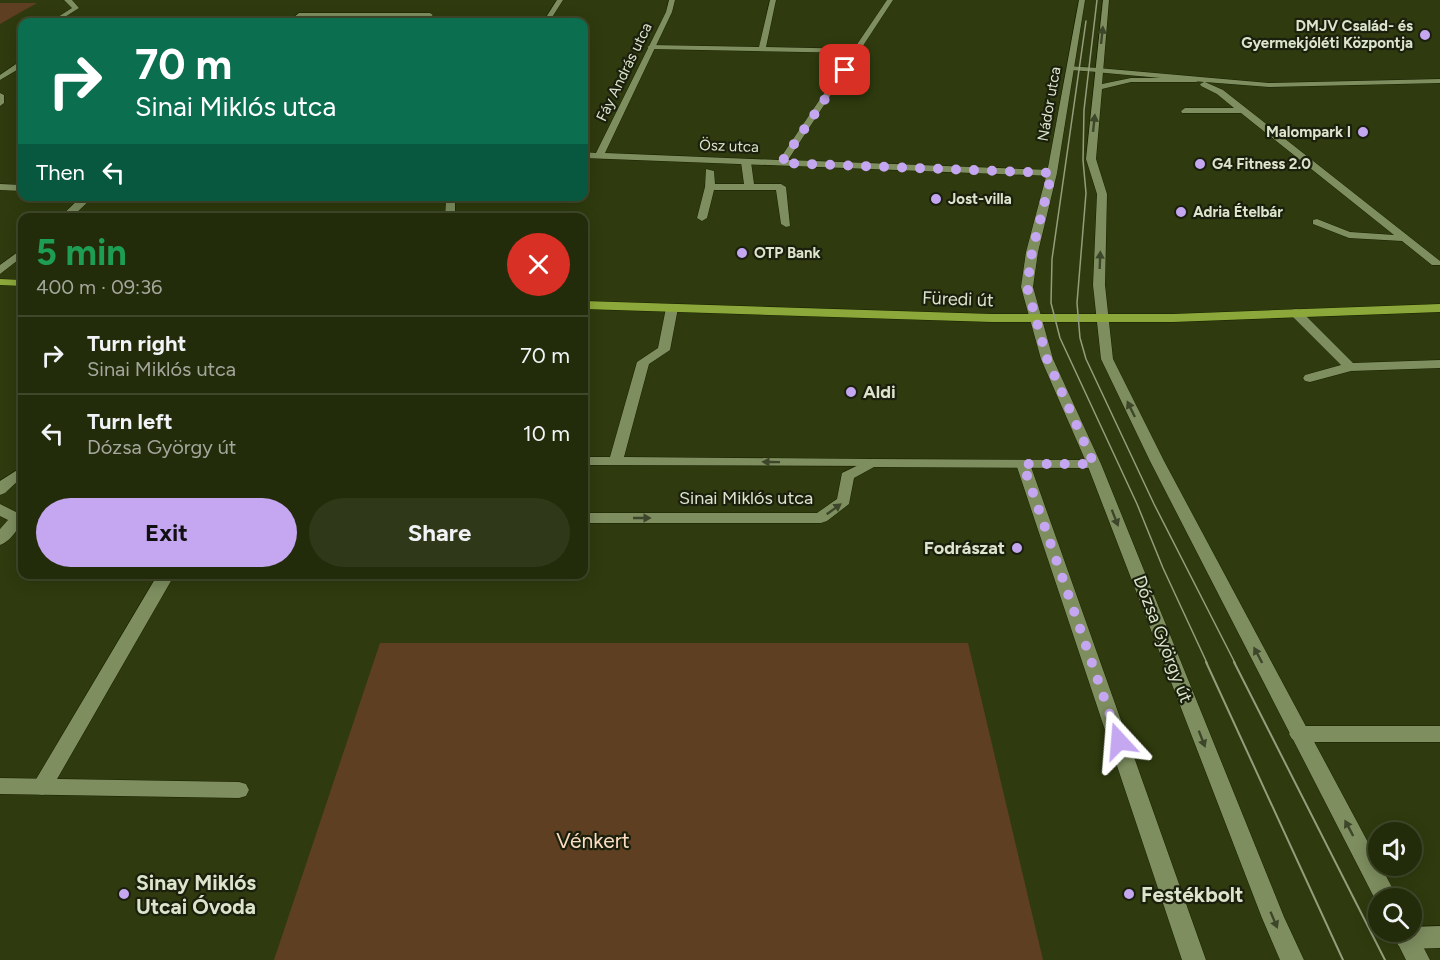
<!DOCTYPE html>
<html lang="en">
<head>
<meta charset="utf-8">
<style>
	body { margin:0; font-family:Figtree,sans-serif; background:#2f3818; color:#f1f3f6; height:100vh; display:flex; flex-direction:column; font-size:22px; white-space:nowrap }
	* { box-sizing:border-box; margin:0 }
	p { font-size:20px; color:#a3a79c }
	.icon { flex:none; width:33px; height:33px; fill:none; stroke:currentColor; stroke-width:2; stroke-linecap:round; stroke-linejoin:round }
	.map { position:relative; flex:1; overflow:hidden }
	.side { position:absolute; left:18px; top:213px; width:570px; height:366px; display:flex; flex-direction:column; background:#232c0a; border-radius:12px; box-shadow:0 3px 15px #0003,0 0 0 2px #40482b }
	.side>* { flex:none }
	.hud { position:absolute; left:18px; top:18px; width:570px; height:183px; border-radius:12px; box-shadow:0 3px 15px #0003,0 0 0 2px #40482b; background:#0b6e4f; color:#fff; overflow:hidden }
	.tools { position:absolute; left:1368px; top:822px; display:grid; gap:12px }
	.tools a { display:grid; place-items:center; width:54px; height:54px; border-radius:50%; background:#232c0a; box-shadow:0 3px 15px #0003,0 0 0 2px #40482b; font-size:30px }
	.pin { position:absolute; display:grid; place-items:center; width:51px; height:51px; color:#fff; margin:-26px; border-radius:12px; box-shadow:0 3px 9px #0006 }
	.me { position:absolute; width:66px; margin:-33px; rotate:341deg; stroke-linejoin:round; filter:drop-shadow(0 0 4px #0008) }
	.turn { display:flex; align-items:center; gap:21px; height:126px; padding:0 18px; font-size:27px }
	.turn .icon { width:78px; height:78px; stroke-width:2.5 }
	.turn b { display:block; font-size:42px; line-height:51px }
	.then { display:flex; align-items:center; height:57px; padding:0 18px; background:#0003; gap:12px; font-size:22px }
	.round { display:grid; place-items:center; flex:none; width:63px; height:63px; border-radius:32px; background:#2f3818 }
	.head { display:flex; align-items:center; justify-content:space-between; height:102px; padding:0 18px }
	h1 { font-size:36px; font-weight:700; line-height:45px; color:#1e9e55 }
	.primary-button { display:flex; gap:12px; margin-top:auto; padding:12px 18px }
	.primary-button a { flex:1; height:69px; border-radius:36px; background:#c5a6f0; color:#111; font-size:24px; font-weight:700; line-height:69px; text-align:center }
	.primary-button a+a { background:#2f3818; color:#f1f3f6 }
	ul { padding:0; list-style:none }
	li { display:flex; align-items:center; gap:18px; height:78px; padding:0 18px; border-top:2px solid #40482b }
	li div { flex:1 }
	li b { display:block; font-size:22px }
	li em { font-style:normal }
	.map>svg:first-child { display:block }
</style>
</head>
<body>
<div class="map">
<svg width="1440" height="960" viewBox="0 0 1440 960">
	<rect width="100%" height="100%" fill="#2f3b0e"/>
	<path fill="#5f3f21" d="M 0,3 L 37,3 L 0,24 Z
		M 380,643 L 968,643 L 1043,960 L 274,960 Z"/>
	<g fill="none" stroke-linecap="round" stroke-linejoin="round">
		<g stroke="#182101" stroke-width="1">
			<path id="service" d="M 64,0 L 72,0 L 79,8 L 57,22 L 50,22 L 72,8 Z
				M 770,0 L 776,0 L 766,47 L 858,49 L 862,51 L 858,53 L 651,49 L 647,47 L 651,45 L 759,47 Z
				M 299,13 L 430,13 L 433,15 L 430,17 L 301,17 L 298,20 L 426,20 L 429,22 L 288,22 Z
				M 19,62 L 22,62 L 22,67 L 0,80 L 0,75 Z
				M 1098,68 L 1269,83 L 1440,79 L 1440,83 L 1269,87 L 1205,82 L 1223,90 L 1440,261 L 1440,265 L 1432,265 L 1402,241 L 1349,238 L 1313,224 L 1313,220 L 1317,219 L 1350,232 L 1394,235 L 1241,113 L 1182,113 L 1181,111 L 1185,108 L 1234,108 L 1217,94 L 1201,86 L 1200,84 L 1204,82 L 1095,72 L 1095,68 Z
				M 0,93 L 4,95 L 4,103 L 0,106 Z
				M 746,159 L 751,162 L 754,184 L 781,184 L 786,187 L 790,226 L 786,227 L 781,224 L 776,190 L 714,190 L 707,218 L 702,221 L 697,218 L 705,187 L 706,169 L 714,171 L 715,184 L 744,184 L 741,162 Z
				M 0,184 L 22,185 L 22,191 L 0,190 Z
				M 82,196 L 94,196 L 71,218 L 59,218 Z
				M 417,196 L 455,196 L 455,218 L 445,218 L 446,201 L 422,199 Z
				M 22,249 L 22,257 L 0,274 L 0,265 Z
				M 672,304 L 678,308 L 670,350 L 649,364 L 624,457 L 871,459 L 878,463 L 876,466 L 584,465 L 584,457 L 610,457 L 637,362 L 658,348 L 666,308 Z
				M 1296,309 L 1300,310 L 1353,363 L 1440,360 L 1440,368 L 1351,371 L 1310,382 L 1305,381 L 1303,378 L 1305,375 L 1341,365 L 1292,316 L 1292,310 Z
				M 1023,460 L 1030,464 L 1206,960 L 1182,960 L 1016,464 Z
				M 22,467 L 22,477 L 5,493 L 0,495 L 0,481 Z
				M 0,504 L 22,515 C 22,526 10,542 0,545 L 0,529 L 8,520 L 0,516 Z
				M 158,574 L 175,574 L 49,793 L 42,795 L 35,793 L 32,787 L 35,781 Z
				M 1299,726 L 1440,726 L 1440,742 L 1299,742 L 1292,739 L 1289,734 L 1292,729 Z"/>
		</g>
		<g stroke="#182101" stroke-width="1">
			<path id="pedestrian" d="M 0,778 L 239,782 L 246,784 L 249,790 L 246,796 L 239,798 L 0,794 Z"/>
		</g>
		<g stroke="#182101" stroke-width="1">
			<path id="minor" d="M 557,0 L 563,0 L 549,22 L 543,22 Z
				M 669,0 L 675,0 L 672,12 L 605,153 L 779,160 L 887,0 L 893,0 L 788,160 L 1052,170 L 1057,173 L 1052,176 L 584,158 L 584,152 L 596,153 L 666,12 Z
				M 1067,66 L 1098,68 L 1102,70 L 1098,72 L 1070,70 L 1067,70 Z
				M 871,459 L 1094,460 L 1101,464 L 1094,468 L 874,467 L 854,478 L 849,504 L 827,521 L 821,523 L 584,523 L 584,513 L 817,513 L 837,499 L 842,473 Z
				M 1440,926 L 1440,948 L 1406,949 L 1398,945 L 1395,938 L 1397,932 L 1412,932 L 1412,927 Z"/>
		</g>
		<g stroke="#182101" stroke-width="1">
			<path id="tertiary" d="M 1079,0 L 1085,0 L 1057,173 L 1038,252 L 1033,287 L 1053,359 L 1101,464 L 1284,917 L 1304,960 L 1280,960 L 1262,918 L 1087,464 L 1041,359 L 1021,287 L 1026,252 L 1047,173 Z
				M 1103,0 L 1109,0 L 1102,84 L 1131,78 L 1196,78 L 1200,80 L 1196,82 L 1131,82 L 1102,89 L 1096,159 L 1107,194 L 1105,285 L 1113,359 L 1164,461 L 1394,891 L 1397,898 L 1378,898 L 1378,905 L 1150,461 L 1101,359 L 1093,285 L 1097,194 L 1086,159 Z
				M 1412,925 L 1430,960 L 1406,960 L 1392,932 L 1412,932 Z"/>
		</g>
		<g stroke="#182101" stroke-width="1">
			<path id="primary" d="M 0,279 L 22,280 L 22,286 L 0,285 Z
				M 584,301 L 992,314 L 1173,314 L 1440,304 L 1440,312 L 1173,322 L 992,322 L 584,309 Z"/>
		</g>
		<use href="#service" fill="#7e8e5f" fill-rule="evenodd"/>
		<use href="#pedestrian" fill="#7e8e5f" fill-rule="evenodd"/>
		<use href="#minor" fill="#7e8e5f" fill-rule="evenodd"/>
		<use href="#tertiary" fill="#7e8e5f" fill-rule="evenodd"/>
		<use href="#primary" fill="#8ca83a" fill-rule="evenodd"/>
		<path stroke="#949e7d" stroke-width="1.5" d="M 1097,0 L 1084,110 L 1083,160 L 1086,193 L 1077,303 L 1080,338 L 1086,359 L 1154,504 L 1235,663
			M 1086,21 L 1052,259 L 1051,303 L 1060,338 L 1137,504 L 1163,568 L 1207,663"/>
		<path stroke="#949e7d" stroke-width="2" d="M 1206,662 L 1343,960
			M 1234,662 L 1385,960"/>
	</g>
	<defs><path id="oneway-solid" d="M-6-.8H1V-3.2L6.5 0L1 3.2V.8H-6Z" transform="scale(1.5)"/></defs>
	<g fill="#3d462a">
		<use href="#oneway-solid" transform="translate(1102 35) rotate(-84)"/>
		<use href="#oneway-solid" transform="translate(1094 123) rotate(-84)"/>
		<use href="#oneway-solid" transform="translate(1100 260) rotate(-88)"/>
		<use href="#oneway-solid" transform="translate(1131 409) rotate(-116)"/>
		<use href="#oneway-solid" transform="translate(771 462) rotate(-179)"/>
		<use href="#oneway-solid" transform="translate(834 509) rotate(-36)"/>
		<use href="#oneway-solid" transform="translate(642 518)"/>
		<use href="#oneway-solid" transform="translate(1115 518) rotate(69)"/>
		<use href="#oneway-solid" transform="translate(1258 655) rotate(-118)"/>
		<use href="#oneway-solid" transform="translate(1202 739) rotate(69)"/>
		<use href="#oneway-solid" transform="translate(1349 828) rotate(-118)"/>
		<use href="#oneway-solid" transform="translate(1274 920) rotate(67)"/>
	</g>
	<g fill="none" stroke-linecap="round" stroke-linejoin="round">
		<path stroke="#c5a6f0" stroke-width="10" stroke-dasharray="0 18" d="M 845,70 L 781,163 L 1052,173 L 1032,252 L 1027,287 L 1047,359 L 1094,464 L 1023,464 L 1119,741"/>
	</g>
	<g fill="#c5a6f0" stroke="#1a200d" stroke-width="2">
		<circle cx="1425" cy="35" r="6"/>
		<circle cx="1363" cy="132" r="6"/>
		<circle cx="1200" cy="164" r="6"/>
		<circle cx="936" cy="199" r="6"/>
		<circle cx="1181" cy="212" r="6"/>
		<circle cx="742" cy="253" r="6"/>
		<circle cx="851" cy="392" r="6"/>
		<circle cx="1017" cy="548" r="6"/>
		<circle cx="124" cy="894" r="6"/>
		<circle cx="1129" cy="894" r="6"/>
	</g>
	<g text-anchor="middle" dominant-baseline="central" stroke-width="4.5" stroke-linejoin="round" paint-order="stroke">
		<g font-size="15" font-weight="bold" fill="#dce4cc" stroke="#1a200d" text-anchor="start">
			<text x="1413" y="26" text-anchor="end">DMJV Család- és<tspan x="1413" dy="17">Gyermekjóléti Központja</tspan></text>
			<text x="1351" y="132" text-anchor="end">Malompark I</text>
			<text x="1212" y="164">G4 Fitness 2.0</text>
			<text x="948" y="199">Jost-villa</text>
			<text x="1193" y="212">Adria Ételbár</text>
			<text x="754" y="253">OTP Bank</text>
		</g>
		<g font-size="15" fill="#dce4cc" stroke="#1a200d">
			<text transform="translate(624 72) rotate(-64)">Fáy András utca</text>
			<text transform="translate(1049 104) rotate(-80)">Nádor utca</text>
			<text transform="translate(729 146) rotate(2)">Ösz utca</text>
		</g>
		<g font-size="18" fill="#dce4cc" stroke="#1a200d">
			<text transform="translate(958 299) rotate(2)">Füredi út</text>
			<text x="746" y="498">Sinai Miklós utca</text>
			<text transform="translate(1163 639) rotate(69)">Dózsa György út</text>
		</g>
		<g font-size="18" font-weight="bold" fill="#dce4cc" stroke="#1a200d" text-anchor="start">
			<text x="863" y="392">Aldi</text>
			<text x="1005" y="548" text-anchor="end">Fodrászat</text>
		</g>
		<g font-size="21" fill="#fcddc1" stroke="#1a200d">
			<text x="593" y="840">Vénkert</text>
		</g>
		<g font-size="21" font-weight="bold" fill="#dce4cc" stroke="#1a200d" text-anchor="start">
			<text x="136" y="882">Sinay Miklós<tspan x="136" dy="24">Utcai Óvoda</tspan></text>
			<text x="1141" y="894">Festékbolt</text>
		</g>
	</g>
</svg>
<div class="tools">
<a><svg class="icon" aria-label="sound" viewBox="0 0 24 24"><path d="M4 9h4l5-4v14l-5-4H4zM17 9q2 3 0 6"/></svg></a>
<a><svg class="icon" aria-label="search" viewBox="0 0 24 24"><circle cx="10" cy="10" r="6"/><path d="M15 15l6 6"/></svg></a>
</div>
<div class="pin" style="left:845px;top:70px;background:#d93025"><svg class="icon" aria-label="arrive" viewBox="0 0 24 24"><path d="M6 21V4h12l-3 4 3 4H6"/></svg></div>
<svg class="me" style="left:1119px;top:741px" viewBox="-20 -20 40 40"><path d="M0-17L14 15 0 8-14 15z" fill="#c5a6f0" stroke="#fff" stroke-width="4"/></svg>
<div class="hud">
<div class="turn"><svg class="icon" aria-label="right" viewBox="0 0 24 24"><path d="M7 20v-9h11M14 6l5 5-5 5"/></svg><div><b>70 m</b>Sinai Miklós utca</div></div>
<div class="then">Then<svg class="icon" aria-label="left" viewBox="0 0 24 24"><path d="M17 20v-9H6M10 6l-5 5 5 5"/></svg></div>
</div>
<section class="side">
<div class="head"><div><h1>5 min</h1><p>400 m · 09:36</p></div><a class="round" style="background:#d93025;color:#fff"><svg class="icon" aria-label="close" viewBox="0 0 24 24"><path d="M6 6l12 12M18 6L6 18"/></svg></a></div>
<ul>
<li><svg class="icon" aria-label="right" viewBox="0 0 24 24"><path d="M7 20v-9h11M14 6l5 5-5 5"/></svg><div><b>Turn right</b><p>Sinai Miklós utca</p></div><em>70 m</em></li>
<li><svg class="icon" aria-label="left" viewBox="0 0 24 24"><path d="M17 20v-9H6M10 6l-5 5 5 5"/></svg><div><b>Turn left</b><p>Dózsa György út</p></div><em>10 m</em></li>
</ul>
<div class="primary-button"><a>Exit</a><a>Share</a></div>
</section>
</div>
</body>
</html>
